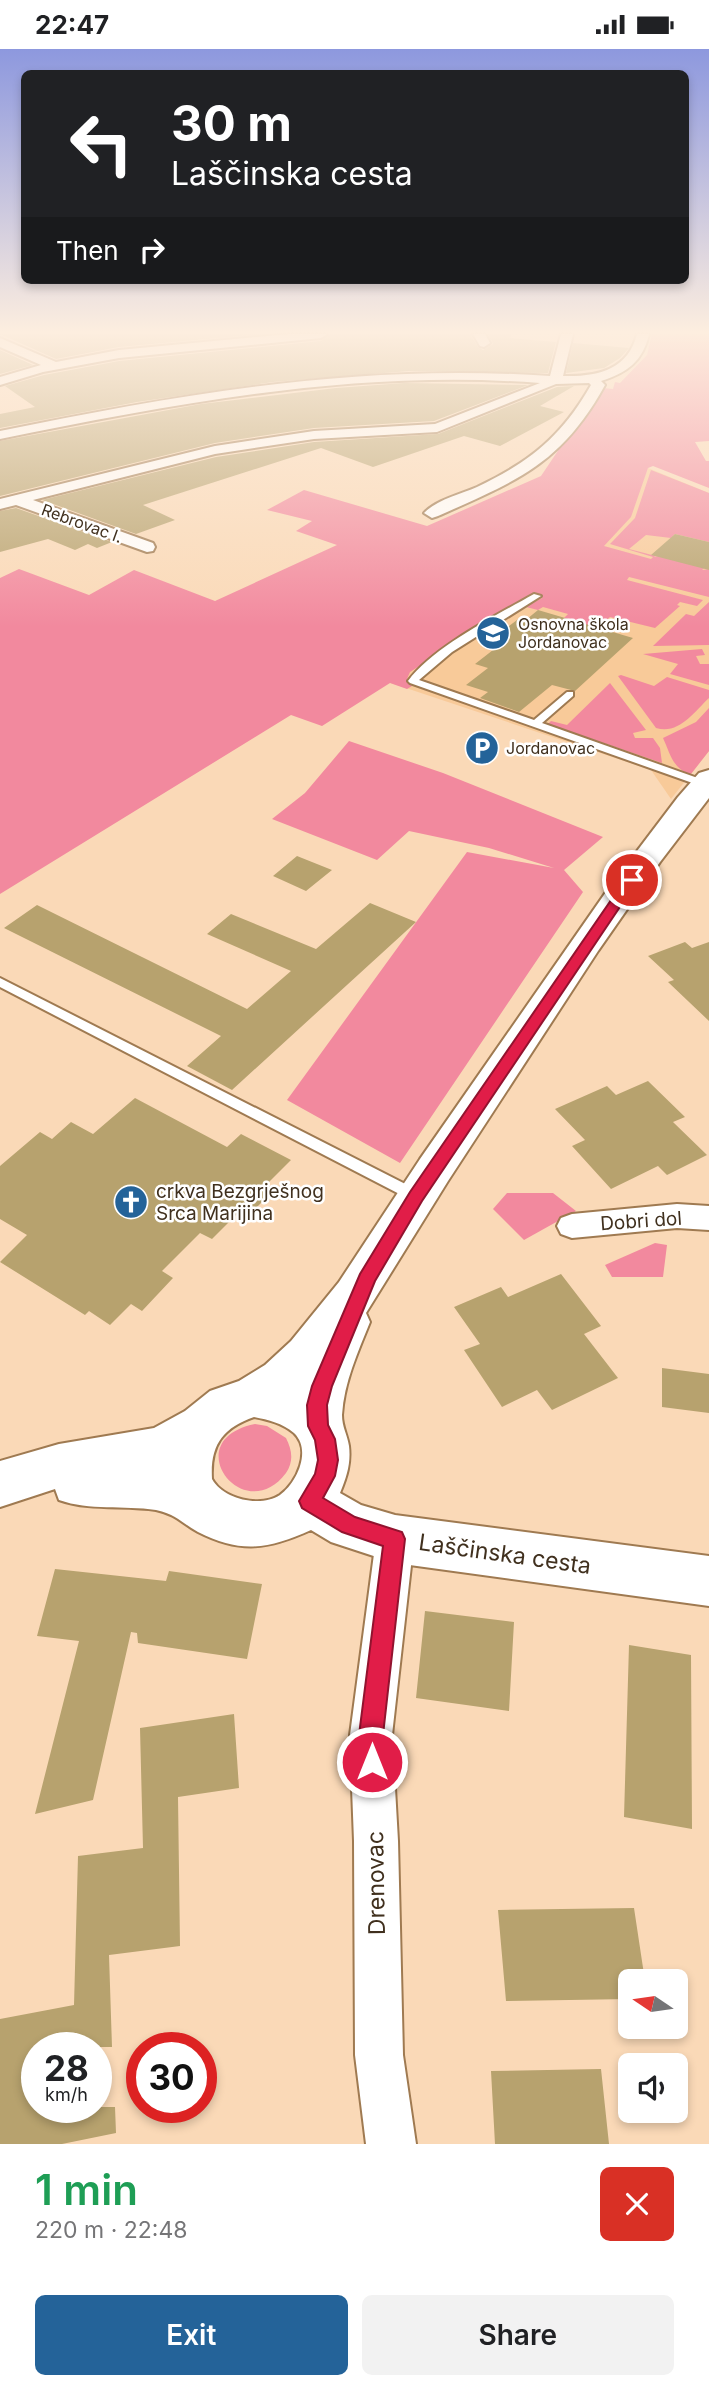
<!DOCTYPE html>
<html lang="en">
<head>
<meta charset="utf-8">
<style>
	body { margin:0; font-family:Inter,sans-serif; background:#f2f2f2; color:#202124; height:100vh; display:flex; flex-direction:column; font-size:26px; white-space:nowrap }
	* { box-sizing:border-box; margin:0 }
	p { font-size:23px; color:#757577 }
	.icon { flex:none; width:38px; height:38px; fill:none; stroke:currentColor; stroke-width:2; stroke-linecap:round; stroke-linejoin:round }
	.map { position:relative; height:2095px; overflow:hidden }
	.details { display:flex; flex-direction:column; background:#fff; flex:1 }
	.details>* { flex:none }
	.guide { position:absolute; left:21px; top:21px; width:668px; height:214px; border-radius:10px; box-shadow:0 4px 10px #0003; background:#202124; color:#fff; overflow:hidden }
	.needle { width:46px; rotate:283deg }
	.controls { position:absolute; left:618px; top:1920px; display:grid; gap:14px }
	.controls a { display:grid; place-items:center; width:70px; height:70px; border-radius:10px; background:#fff; box-shadow:0 4px 10px #0003; font-size:35px }
	.speed { position:absolute; left:21px; top:1983px; display:flex; gap:14px; font-size:35px; font-weight:700; text-align:center }
	.speed>* { display:grid; place-content:center; width:91px; height:91px; border-radius:50%; background:#fff; box-shadow:0 4px 10px #0003; line-height:1 }
	.speed small { font-size:18px; font-weight:400 }
	.speed .limit { border:10px solid #d22; background:#fff; color:#111 }
	.pin { position:absolute; display:grid; place-items:center; width:60px; height:60px; color:#fff; margin:-30px; border:4px solid #fff; border-radius:50%; box-shadow:0 2px 7px #0007 }
	.me { position:absolute; width:77px; margin:-38px; rotate:0deg; stroke-linejoin:round; filter:drop-shadow(0 0 5px #0008) }
	.turn { display:flex; align-items:center; gap:24px; height:147px; padding:0 35px; font-size:32px }
	.turn .icon { width:91px; height:91px; stroke-width:2.5 }
	.turn b { display:block; font-size:49px; line-height:60px }
	.then { display:flex; align-items:center; height:66px; padding:0 35px; background:#0003; gap:14px; font-size:26px }
	.round { display:grid; place-items:center; flex:none; width:74px; height:74px; border-radius:10px; background:#f2f2f2 }
	.summary { display:flex; align-items:center; justify-content:space-between; height:119px; padding:0 35px }
	h1 { font-size:42px; font-weight:600; line-height:52px; color:#1e9e55 }
	.button { display:flex; gap:14px; margin-top:auto; padding:14px 35px }
	.button a { flex:1; height:80px; border-radius:10px; background:#246399; color:#fff; font-size:28px; font-weight:600; line-height:80px; text-align:center }
	.button a+a { background:#f2f2f2; color:#202124 }
	.status { display:flex; justify-content:space-between; align-items:center; height:49px; padding:0 35px; background:#fff; direction:ltr }
	.status svg { height:19px; fill:currentColor }
	.map>svg:first-child { display:block }
</style>
</head>
<body>
<div class="status"><b>22:47</b><svg viewBox="0 0 49 12"><path d="M0 12V9h3v3zM5 12V6h3v6zM10 12V3h3v9zM15 12V0h3v12zM26 1h20v11H26zM47 4h2v5h-2z"/></svg></div>
<div class="map">
<svg width="709" height="2095" viewBox="0 0 709 2095">
	<rect width="100%" height="100%" fill="#fad9b7"/>
	<path fill="#f8ca99" d="M 648,419 L 709,444 L 709,702 L 671,750 L 651,721 L 391,634 L 635,452 Z"/>
	<path fill="#f2899e" d="M 652,285 L 709,285 L 709,392 L 695,393 L 706,412 L 709,412 L 709,439 L 653,417 L 648,419 L 631,468 L 604,497 L 651,510 L 653,508 L 610,495 L 635,469 L 651,421 L 709,444 L 709,493 L 675,485 L 671,489 L 646,486 L 629,500 L 652,506 L 667,497 L 654,508 L 662,506 L 709,515 L 702,521 L 709,520 L 709,548 L 629,528 L 627,531 L 703,551 L 697,557 L 680,553 L 677,556 L 680,557 L 655,579 L 610,568 L 597,579 L 564,569 L 568,565 L 543,558 L 538,561 L 526,558 L 542,549 L 533,545 L 410,623 L 407,630 L 412,637 L 407,640 L 390,634 L 322,677 L 291,666 L 0,845 L 0,529 L 19,520 L 89,546 L 134,521 L 215,552 L 337,496 L 296,482 L 312,472 L 267,461 L 304,441 L 427,477 L 541,427 L 598,342 L 603,339 L 613,340 L 615,333 L 620,334 L 647,306 Z
		M 709,553 L 709,596 L 653,597 L 686,565 L 694,567 Z
		M 702,600 L 705,606 L 696,607 L 700,615 L 709,615 L 709,636 L 670,625 L 678,615 L 643,605 Z
		M 621,626 L 654,637 L 667,628 L 709,641 L 709,649 C 694,663 679,686 656,679 L 618,627 Z
		M 610,634 L 646,681 L 633,684 L 635,689 L 653,689 L 660,699 L 662,714 L 548,675 L 551,672 L 567,676 Z
		M 709,659 L 709,702 L 691,725 C 673,721 670,704 663,689 L 696,673 Z
		M 349,692 L 443,724 L 603,788 L 564,821 L 583,843 L 400,1114 L 287,1051 L 467,803 L 554,819 L 489,799 L 409,782 L 377,811 L 272,770 L 305,744 Z
		M 507,1144 L 553,1144 L 576,1162 L 524,1191 L 493,1160 Z
		M 655,1194 L 667,1196 L 663,1228 L 612,1228 L 605,1216 Z
		M 255,1375 L 267,1377 L 286,1389 C 292,1401 294,1412 286,1424 C 244,1480 176,1391 255,1375 Z"/>
	<path fill="#b7a26e" d="M 0,285 L 262,285 L 119,298 L 56,310 Z
		M 329,285 L 470,285 L 478,298 L 483,301 L 493,295 L 488,285 L 512,285 L 510,289 L 556,293 L 548,324 L 409,322 L 273,333 L 137,353 L 0,379 L 0,365 L 35,358 L 5,337 L 44,326 L 119,312 L 321,292 Z
		M 573,294 L 629,299 L 620,309 L 604,319 L 566,324 Z
		M 0,301 L 33,316 L 0,325 Z
		M 404,334 L 528,336 L 434,372 L 314,379 L 215,394 L 0,447 L 0,392 L 201,355 L 336,339 Z
		M 574,337 L 540,357 L 564,363 L 500,397 L 464,387 L 373,418 L 321,399 L 143,456 L 175,471 L 136,485 L 42,451 L 216,408 L 314,393 L 438,385 L 557,338 Z
		M 16,459 L 112,493 L 97,499 L 88,495 L 75,501 L 48,490 L 0,503 L 0,462 Z
		M 675,485 L 709,493 L 709,521 L 651,506 Z
		M 538,561 L 633,589 L 575,642 L 552,636 L 519,663 L 480,649 L 488,643 L 466,636 L 488,619 L 475,615 L 493,601 L 487,599 L 500,590 L 494,588 L 521,568 L 527,570 Z
		M 297,807 L 332,821 L 306,842 L 273,827 Z
		M 370,854 L 416,873 L 232,1041 L 187,1017 L 221,987 L 4,879 L 37,856 L 247,960 L 291,922 L 207,885 L 231,865 L 316,900 Z
		M 685,893 L 692,899 L 709,893 L 709,972 L 668,933 L 674,931 L 648,907 Z
		M 648,1032 L 685,1068 L 673,1073 L 707,1106 L 667,1126 L 658,1117 L 611,1140 L 572,1097 L 585,1091 L 555,1060 L 607,1037 L 616,1046 Z
		M 135,1049 L 227,1098 L 241,1085 L 291,1111 L 266,1136 L 275,1140 L 250,1165 L 242,1160 L 212,1190 L 200,1184 L 162,1222 L 173,1229 L 142,1262 L 131,1255 L 110,1276 L 89,1262 L 85,1266 L 0,1213 L 27,1186 L 0,1170 L 0,1117 L 40,1083 L 52,1090 L 71,1073 L 93,1085 Z
		M 561,1225 L 601,1277 L 584,1285 L 618,1329 L 552,1361 L 537,1341 L 502,1358 L 464,1301 L 480,1295 L 454,1258 L 501,1238 L 508,1248 Z
		M 662,1319 L 709,1325 L 709,1364 L 662,1358 Z
		M 55,1520 L 166,1532 L 169,1522 L 262,1535 L 247,1610 L 138,1594 L 137,1584 L 131,1583 L 93,1751 L 35,1765 L 79,1592 L 37,1587 Z
		M 425,1562 L 514,1573 L 509,1662 L 416,1649 Z
		M 629,1596 L 691,1606 L 692,1780 L 624,1768 Z
		M 234,1665 L 239,1739 L 178,1748 L 180,1897 L 109,1906 L 112,1998 L 37,1998 L 37,2058 L 115,2058 L 116,2084 L 62,2095 L 0,2095 L 0,1970 L 74,1956 L 78,1807 L 143,1799 L 140,1679 Z
		M 634,1859 L 645,1932 L 630,1932 L 630,1950 L 506,1952 L 498,1861 Z
		M 601,2020 L 609,2095 L 495,2095 L 491,2022 Z"/>
	<g fill="none" stroke-linecap="round" stroke-linejoin="round">
		<g stroke="#9f7a51" stroke-width="4">
			<path id="lane" d="M 534,545 L 541,547 L 452,603 L 419,631 L 534,671 L 567,643 L 573,643 L 573,647 L 542,674 L 709,733 L 709,737 L 701,737 L 410,634 L 408,632 C 433,598 497,566 534,545 Z
				M 0,929 L 421,1143 L 424,1147 L 421,1151 L 411,1151 L 0,938 Z"/>
		</g>
		<g stroke="#9f7a51" stroke-width="4">
			<path id="street" d="M 289,285 L 327,285 L 321,289 L 119,309 L 43,323 L 0,336 L 0,328 L 41,316 L 0,298 L 0,289 L 56,313 L 119,301 Z
				M 473,285 L 485,285 L 490,294 L 484,298 L 480,297 Z
				M 561,285 L 573,285 L 563,327 C 597,328 628,321 637,285 L 649,285 C 643,312 627,324 601,332 L 605,336 C 561,416 516,432 438,467 L 432,469 L 424,464 C 436,451 461,445 477,438 C 530,413 562,387 591,336 L 589,334 L 556,335 L 437,383 L 314,390 L 215,405 L 33,451 L 153,494 L 155,498 L 153,502 L 147,503 L 16,456 L 0,460 L 0,450 L 215,397 L 314,382 L 435,375 L 540,334 C 357,320 178,354 0,390 L 0,382 C 187,344 358,314 550,327 Z
				M 677,1155 L 709,1157 L 709,1181 L 677,1179 L 572,1189 L 561,1185 L 557,1177 L 561,1169 L 572,1165 Z
				M 395,1473 L 408,1478 L 414,1490 L 392,1686 L 398,1792 L 403,2006 L 416,2095 L 366,2095 L 355,2006 L 354,1792 L 350,1686 L 376,1490 L 382,1478 Z"/>
		</g>
		<g stroke="#9f7a51" stroke-width="4">
			<path id="secondary" d="M 709,721 L 709,749 L 660,813 L 598,902 L 448,1132 L 366,1264 L 370,1273 C 358,1303 344,1333 342,1366 C 342,1378 347,1385 349,1397 C 351,1414 347,1427 340,1444 L 361,1456 L 395,1466 L 709,1507 L 709,1557 L 395,1514 L 331,1493 L 311,1481 C 269,1500 241,1505 198,1483 C 180,1473 178,1466 156,1461 C 123,1456 90,1462 59,1451 L 55,1440 L 0,1458 L 0,1412 L 59,1395 L 154,1379 L 185,1362 L 210,1342 L 239,1332 L 265,1316 L 291,1292 L 339,1233 L 420,1110 L 606,843 L 678,748 L 699,724 ZM 254,1368 C 269,1371 282,1374 294,1384 C 312,1401 297,1434 280,1446 C 260,1459 223,1450 212,1430 C 210,1397 222,1379 254,1368 Z"/>
		</g>
		<use href="#lane" fill="#fff" fill-rule="evenodd"/>
		<use href="#street" fill="#fff" fill-rule="evenodd"/>
		<use href="#secondary" fill="#fff" fill-rule="evenodd"/>
	</g>
	<linearGradient id="sky" x2="0" y2="1"><stop stop-color="#8d98de"/><stop offset="0.49" stop-color="#fdeedf"/><stop offset="1" stop-color="#fdeedf" stop-opacity="0"/></linearGradient>
	<rect width="709" height="578" fill="url(#sky)"/>
	<path fill="#e11d48" stroke="#92132f" stroke-width="2" d="M 632,827 L 638,831 L 422,1152 L 375,1232 L 332,1337 L 327,1356 L 328,1376 L 335,1390 L 338,1411 L 335,1427 L 323,1449 L 355,1468 L 402,1483 L 405,1490 L 383,1686 L 384,1713 L 381,1721 L 372,1725 L 364,1721 L 360,1713 L 359,1686 L 383,1497 L 342,1483 L 302,1459 L 299,1452 L 315,1425 L 318,1411 L 315,1391 L 308,1377 L 307,1356 L 312,1337 L 360,1225 L 410,1143 L 627,828 Z"/>
	<defs>
		<g id="school-disc" transform="scale(1.75)"><circle r="9.5" fill="#246399" stroke="#fff"/><path d="M0-5L7-2L0 1L-7-2ZM-4 1L0 2.5L4 1V4Q0 6-4 4Z" fill="#fff"/></g>
		<g id="parking-disc" transform="scale(1.75)"><circle r="9.5" fill="#246399" stroke="#fff"/><path d="M-3.5-5.5H1a3.5 3.5 0 0 1 0 7H-1V5.5H-3.5ZM-1-3.4V-.6H.8a1.4 1.4 0 0 0 0-2.8Z" fill="#fff"/></g>
		<g id="church-disc" transform="scale(1.75)"><circle r="9.5" fill="#246399" stroke="#fff"/><path d="M-1.2-6h2.4v3.5h3.3v2.4h-3.3V6h-2.4V-.1h-3.3v-2.4h3.3Z" fill="#fff"/></g>
	</defs>
	<g fill-rule="evenodd">
		<use href="#school-disc" x="493" y="584"/>
		<use href="#parking-disc" x="482" y="699"/>
		<use href="#church-disc" x="131" y="1153"/>
	</g>
	<g text-anchor="middle" dominant-baseline="central" stroke-width="5" stroke-linejoin="round" paint-order="stroke">
		<g font-size="16" fill="#40301e" stroke="#fff">
			<text transform="translate(82 474) rotate(20)">Rebrovac I.</text>
		</g>
		<g font-size="16" fill="#40301e" stroke="#fff" text-anchor="start">
			<text x="518" y="575">Osnovna škola<tspan x="518" dy="18">Jordanovac</tspan></text>
			<text x="506" y="699">Jordanovac</text>
		</g>
		<g font-size="19" fill="#40301e" stroke="#fff" text-anchor="start">
			<text x="156" y="1142">crkva Bezgrješnog<tspan x="156" dy="22">Srca Marijina</tspan></text>
		</g>
		<g font-size="19" fill="#40301e" stroke="#fff">
			<text transform="translate(641 1172) rotate(-4)">Dobri dol</text>
		</g>
		<g font-size="23" fill="#40301e" stroke="#fff">
			<text transform="translate(505 1505) rotate(8)">Laščinska cesta</text>
			<text transform="translate(376 1834) rotate(-91)">Drenovac</text>
		</g>
	</g>
</svg>
<div class="controls">
<a><svg class="needle" viewBox="-14 -14 28 28"><path d="M0-13l5 13h-10z" fill="#e53935"/><path d="M0 13l5-13h-10z" fill="#757577"/></svg></a>
<a><svg class="icon" aria-label="sound" viewBox="0 0 24 24"><path d="M4 9h4l5-4v14l-5-4H4zM17 9q2 3 0 6"/></svg></a>
</div>
<div class="speed"><div>28<small>km/h</small></div><div class="limit">30</div></div>
<div class="pin" style="left:632px;top:831px;background:#d93025"><svg class="icon" aria-label="arrive" viewBox="0 0 24 24"><path d="M6 21V4h12l-3 4 3 4H6"/></svg></div>
<svg class="me" style="left:372px;top:1713px" viewBox="-20 -20 40 40"><circle r="17" fill="#e11d48" stroke="#fff" stroke-width="3"/><path d="M0-11L8 9 0 5-8 9z" fill="#fff"/></svg>
<div class="guide">
<div class="turn"><svg class="icon" aria-label="left" viewBox="0 0 24 24"><path d="M17 20v-9H6M10 6l-5 5 5 5"/></svg><div><b>30 m</b>Laščinska cesta</div></div>
<div class="then">Then<svg class="icon" aria-label="right" viewBox="0 0 24 24"><path d="M7 20v-9h11M14 6l5 5-5 5"/></svg></div>
</div>
</div>
<section class="details">
<div class="summary"><div><h1>1 min</h1><p>220 m · 22:48</p></div><a class="round" style="background:#d93025;color:#fff"><svg class="icon" aria-label="close" viewBox="0 0 24 24"><path d="M6 6l12 12M18 6L6 18"/></svg></a></div>
<div class="button"><a>Exit</a><a>Share</a></div>
</section>
</body>
</html>
